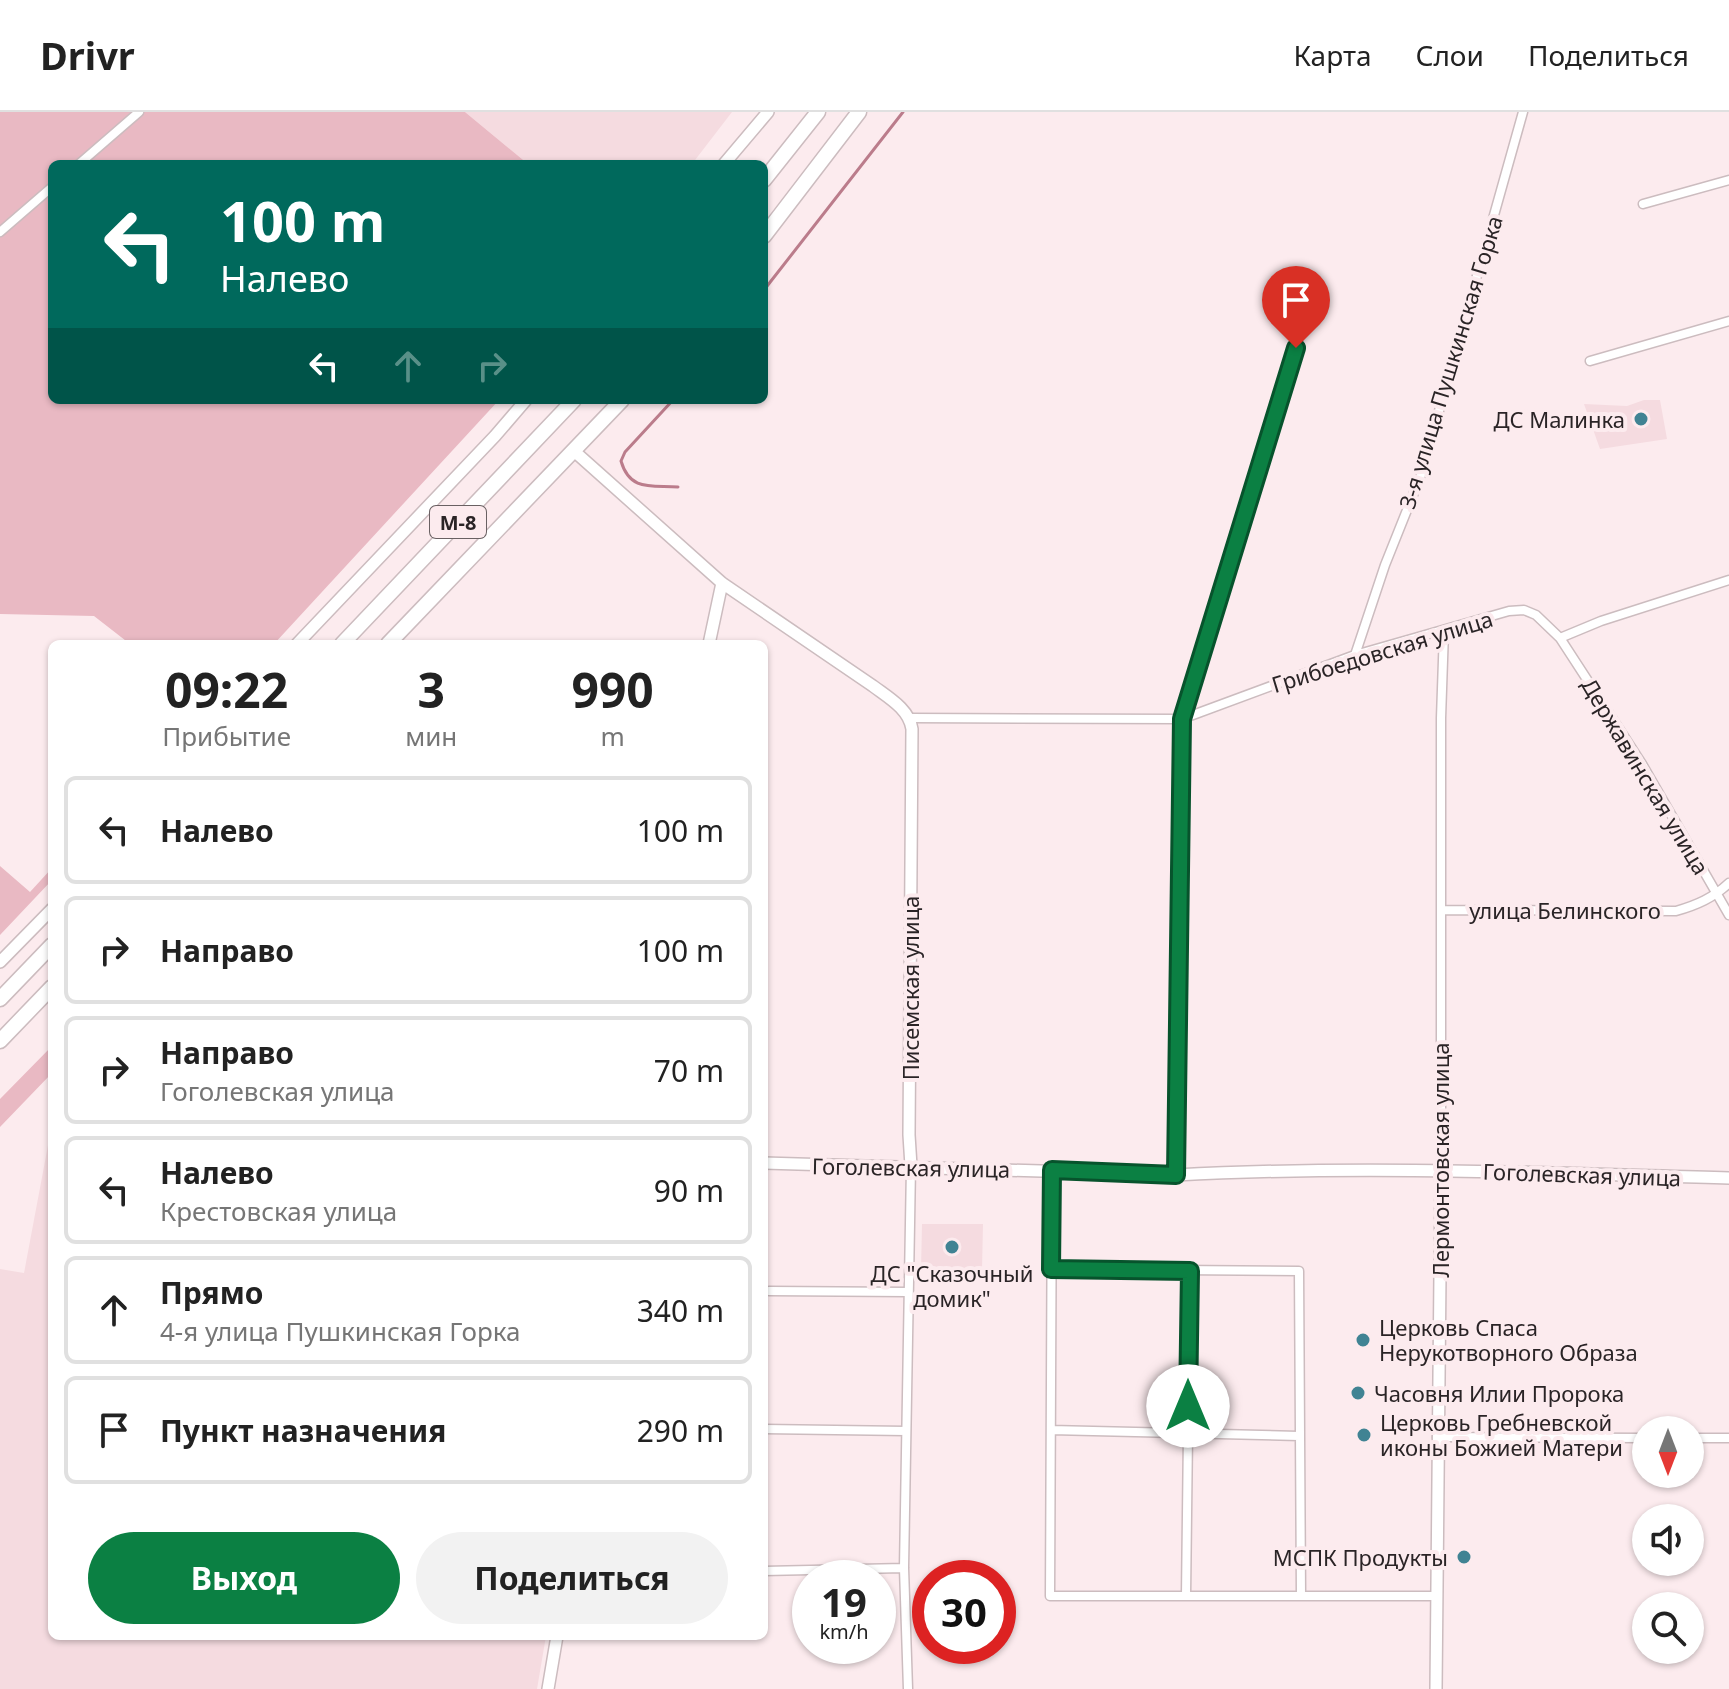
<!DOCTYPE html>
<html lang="ru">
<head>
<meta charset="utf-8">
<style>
	body { margin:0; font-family:"Noto Sans",sans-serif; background:#f2f2f2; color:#222; height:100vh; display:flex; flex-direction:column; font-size:30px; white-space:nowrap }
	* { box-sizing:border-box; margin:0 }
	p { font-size:26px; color:#767676 }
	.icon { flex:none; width:44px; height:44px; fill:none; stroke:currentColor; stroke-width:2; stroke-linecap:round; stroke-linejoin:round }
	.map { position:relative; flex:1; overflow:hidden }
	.side { position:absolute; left:48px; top:528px; width:720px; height:1000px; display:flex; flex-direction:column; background:#fff; border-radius:12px; box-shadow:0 2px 6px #0004 }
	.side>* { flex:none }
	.banner { position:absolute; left:48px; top:48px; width:720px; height:244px; border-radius:12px; box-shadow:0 2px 6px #0004; background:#00695c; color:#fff; overflow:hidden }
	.needle { width:52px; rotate:180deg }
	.controls { position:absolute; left:1632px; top:1304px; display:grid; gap:16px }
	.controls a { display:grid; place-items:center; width:72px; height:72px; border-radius:50%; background:#fff; box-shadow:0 2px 6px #0004; font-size:40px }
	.speed { position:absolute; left:792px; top:1448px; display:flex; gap:16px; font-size:40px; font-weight:700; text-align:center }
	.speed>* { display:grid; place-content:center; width:104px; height:104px; border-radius:50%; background:#fff; box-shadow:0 2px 6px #0004; line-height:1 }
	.speed small { font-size:20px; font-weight:400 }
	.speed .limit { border:12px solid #d22; background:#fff; color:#111 }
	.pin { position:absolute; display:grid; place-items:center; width:68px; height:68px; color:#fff; margin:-82px -34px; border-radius:50% 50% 50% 0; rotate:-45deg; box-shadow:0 0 8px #0007 }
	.pin .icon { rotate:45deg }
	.me { position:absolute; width:88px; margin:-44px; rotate:0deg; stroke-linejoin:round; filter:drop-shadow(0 0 6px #0008) }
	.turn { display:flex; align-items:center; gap:28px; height:168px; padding:0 40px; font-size:36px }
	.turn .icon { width:104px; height:104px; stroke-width:2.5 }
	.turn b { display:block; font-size:56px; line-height:68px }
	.lanes { display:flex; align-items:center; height:76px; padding:0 40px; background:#0003; justify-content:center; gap:40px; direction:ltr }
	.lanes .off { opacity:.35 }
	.eta { display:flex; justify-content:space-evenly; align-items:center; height:136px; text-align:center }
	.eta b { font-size:48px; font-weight:700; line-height:56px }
	.cta { display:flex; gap:16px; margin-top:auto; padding:16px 40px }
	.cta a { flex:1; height:92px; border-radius:48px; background:#0b8043; color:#fff; font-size:32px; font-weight:700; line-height:92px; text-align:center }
	.cta a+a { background:#f2f2f2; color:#222 }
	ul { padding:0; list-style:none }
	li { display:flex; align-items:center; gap:24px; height:108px; margin:0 16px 12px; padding:0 24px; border:4px solid #e0e0e0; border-radius:12px }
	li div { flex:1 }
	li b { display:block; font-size:30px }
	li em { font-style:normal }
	header { display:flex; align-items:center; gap:48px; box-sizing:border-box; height:112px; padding:0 40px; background:#fff; border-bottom:2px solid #e0e0e0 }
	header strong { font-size:38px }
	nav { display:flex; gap:44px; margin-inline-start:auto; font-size:28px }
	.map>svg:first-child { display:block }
</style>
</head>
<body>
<header>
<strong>Drivr</strong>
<nav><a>Карта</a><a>Слои</a><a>Поделиться</a></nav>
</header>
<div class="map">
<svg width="1729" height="1577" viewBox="0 0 1729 1577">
	<rect width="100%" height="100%" fill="#fcebee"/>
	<path fill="#f5dbe0" d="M 465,0 L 732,0 L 692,52 L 528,52 Z
		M 1644,288 L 1660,288 L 1667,327 L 1600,337 L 1584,292 L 1627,294 Z
		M 52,1012 L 52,1524 L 546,1524 L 537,1577 L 0,1577 L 0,1157 L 24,1161 Z
		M 922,1112 L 983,1112 L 982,1158 L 921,1158 Z"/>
	<path fill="#e9b9c3" d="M 0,0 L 465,0 L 528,52 L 52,52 L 52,288 L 499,288 L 274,532 L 130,532 L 94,504 L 0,502 Z
		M 0,754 L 30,780 L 52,756 L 52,768 L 0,823 Z
		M 52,934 L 52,961 L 0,1015 L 0,987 Z"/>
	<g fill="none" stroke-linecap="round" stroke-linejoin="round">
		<path stroke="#bb7c8b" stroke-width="3" d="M 764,178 L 903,0
			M 673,288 L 625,340 L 621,349 C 630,380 652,373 678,375"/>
		<g stroke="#ccbcbf" stroke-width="11">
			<path id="street" d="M 79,52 L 139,0
				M 1643,92 L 1729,68
				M 0,120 L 52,75
				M 1590,249 L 1729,209
				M 1560,526 L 1601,509 L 1729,468
				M 1355,543 L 1385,453 L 1421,363 L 1523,0
				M 910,606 L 1182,607 L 1355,543 L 1509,499 L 1524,498 L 1536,503 L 1560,526 L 1642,652 L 1729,803
				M 1441,798 L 1676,799 C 1697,793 1713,786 1729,771
				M 1052,1058 L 1050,1484 L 1436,1484
				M 1441,1058 L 1441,606 L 1444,519
				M 1176,1063 L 1182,607 L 1304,207
				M 1051,1157 L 1299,1159 L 1301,1484
				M 769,1179 L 908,1180
				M 764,1317 L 906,1319
				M 1051,1318 L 1299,1324
				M 1437,1325 L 1646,1326
				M 1690,1326 L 1729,1326
				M 764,1459 L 904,1456
				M 1186,1484 L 1190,1159
				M 908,1577 L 904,1456 L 911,1054"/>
		</g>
		<g stroke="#ccbcbf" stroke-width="14">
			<path id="secondary" d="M 724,52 L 768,0
				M 574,339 L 722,471 L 873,574 C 889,586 909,597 912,617 L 909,1023 L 911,1054
				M 297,532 L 495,324 L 526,288
				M 709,532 L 722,471
				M 0,850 L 52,797
				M 764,1051 L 1176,1063 C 1360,1053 1545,1061 1729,1066
				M 548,1577 L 557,1524
				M 1436,1577 L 1441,1058"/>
		</g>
		<g stroke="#ccbcbf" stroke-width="17">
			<path id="highway" d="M 764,68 L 818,0
				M 764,124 L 859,0
				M 342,532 L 574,288
				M 388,532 L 622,288
				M 0,887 L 52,833
				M 0,929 L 52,875"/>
		</g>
		<use href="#street" stroke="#fff" stroke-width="8"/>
		<use href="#secondary" stroke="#fff" stroke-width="11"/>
		<use href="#highway" stroke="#fff" stroke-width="14"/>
	</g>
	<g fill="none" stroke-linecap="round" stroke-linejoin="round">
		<g stroke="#07532c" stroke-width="20">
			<path id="route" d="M 1188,1294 L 1190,1159 L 1051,1157 L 1052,1058 L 1176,1063 L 1182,607 L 1296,236"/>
		</g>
		<use href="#route" stroke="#0b8043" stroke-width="14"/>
	</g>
	<g fill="#408393" stroke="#fcebee" stroke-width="3">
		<circle cx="1641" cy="307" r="8"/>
		<circle cx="952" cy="1135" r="8"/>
		<circle cx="1363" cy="1228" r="8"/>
		<circle cx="1358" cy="1281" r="8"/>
		<circle cx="1364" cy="1323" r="8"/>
		<circle cx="1464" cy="1445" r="8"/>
	</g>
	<g text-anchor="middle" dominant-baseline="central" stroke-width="8" stroke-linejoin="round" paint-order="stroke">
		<rect fill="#fcebee" stroke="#696062" stroke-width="2" x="430" y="394" width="56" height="32" rx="6"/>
		<g font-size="20" font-weight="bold" fill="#2a2426">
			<text x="458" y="410">М-8</text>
		</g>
		<g font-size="22" fill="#2a2426" stroke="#fcebee">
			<text transform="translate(1450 250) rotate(-73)">3-я улица Пушкинская Горка</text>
			<text transform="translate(1382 539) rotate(-17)">Грибоедовская улица</text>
			<text transform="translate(1646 664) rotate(59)">Державинская улица</text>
			<text x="1565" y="798">улица Белинского</text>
			<text transform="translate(910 876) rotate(-90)">Писемская улица</text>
			<text transform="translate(1440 1048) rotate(-90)">Лермонтовская улица</text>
			<text transform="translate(911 1055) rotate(1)">Гоголевская улица</text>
			<text transform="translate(1582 1062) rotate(2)">Гоголевская улица</text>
		</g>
		<g font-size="22" fill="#2a2426" stroke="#fcebee" text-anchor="start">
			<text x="1625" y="307" text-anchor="end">ДС Малинка</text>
			<text x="952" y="1161" text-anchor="middle">ДС "Сказочный<tspan x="952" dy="25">домик"</tspan></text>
			<text x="1379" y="1215">Церковь Спаса<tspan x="1379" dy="25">Нерукотворного Образа</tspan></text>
			<text x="1374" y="1281">Часовня Илии Пророка</text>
			<text x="1380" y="1310">Церковь Гребневской<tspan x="1380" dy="25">иконы Божией Матери</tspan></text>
			<text x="1448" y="1445" text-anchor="end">МСПК Продукты</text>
		</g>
	</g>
</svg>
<div class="controls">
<a><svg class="needle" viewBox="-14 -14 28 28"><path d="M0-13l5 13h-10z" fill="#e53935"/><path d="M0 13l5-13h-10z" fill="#767676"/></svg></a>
<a><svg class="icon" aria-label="sound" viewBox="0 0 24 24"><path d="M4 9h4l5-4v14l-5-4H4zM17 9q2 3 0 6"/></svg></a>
<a><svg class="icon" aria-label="search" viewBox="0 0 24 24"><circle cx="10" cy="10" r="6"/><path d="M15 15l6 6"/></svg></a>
</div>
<div class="speed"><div>19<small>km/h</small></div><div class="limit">30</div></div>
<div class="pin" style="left:1296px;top:236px;background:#d93025"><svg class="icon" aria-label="arrive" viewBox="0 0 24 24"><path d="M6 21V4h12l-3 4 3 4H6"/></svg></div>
<svg class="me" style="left:1188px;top:1294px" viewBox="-20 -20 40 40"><circle r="19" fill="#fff"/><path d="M0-13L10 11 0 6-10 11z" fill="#0b8043"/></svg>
<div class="banner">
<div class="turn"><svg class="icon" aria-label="left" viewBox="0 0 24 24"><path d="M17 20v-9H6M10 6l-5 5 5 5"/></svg><div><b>100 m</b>Налево</div></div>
<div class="lanes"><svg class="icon" aria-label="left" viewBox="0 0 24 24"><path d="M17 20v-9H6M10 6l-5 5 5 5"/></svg><svg class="icon off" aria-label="ahead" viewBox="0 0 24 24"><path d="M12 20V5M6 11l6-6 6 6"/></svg><svg class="icon off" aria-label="right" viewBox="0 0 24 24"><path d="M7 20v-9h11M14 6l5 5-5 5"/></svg></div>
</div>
<section class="side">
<div class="eta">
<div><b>09:22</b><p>Прибытие</p></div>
<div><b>3</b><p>мин</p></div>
<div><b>990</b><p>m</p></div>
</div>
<ul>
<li><svg class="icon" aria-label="left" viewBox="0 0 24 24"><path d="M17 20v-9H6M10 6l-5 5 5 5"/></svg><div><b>Налево</b></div><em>100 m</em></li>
<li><svg class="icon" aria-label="right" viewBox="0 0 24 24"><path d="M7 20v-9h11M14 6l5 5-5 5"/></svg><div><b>Направо</b></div><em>100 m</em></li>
<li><svg class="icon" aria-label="right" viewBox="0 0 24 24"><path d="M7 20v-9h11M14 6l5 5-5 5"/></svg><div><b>Направо</b><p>Гоголевская улица</p></div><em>70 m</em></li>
<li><svg class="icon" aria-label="left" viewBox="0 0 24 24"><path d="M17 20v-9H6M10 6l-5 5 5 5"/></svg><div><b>Налево</b><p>Крестовская улица</p></div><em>90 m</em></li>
<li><svg class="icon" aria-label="ahead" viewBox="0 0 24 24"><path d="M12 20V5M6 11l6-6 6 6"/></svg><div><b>Прямо</b><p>4-я улица Пушкинская Горка</p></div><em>340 m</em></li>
<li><svg class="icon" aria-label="arrive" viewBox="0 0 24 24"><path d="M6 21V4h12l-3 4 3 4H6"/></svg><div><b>Пункт назначения</b></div><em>290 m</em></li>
</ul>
<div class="cta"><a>Выход</a><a>Поделиться</a></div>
</section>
</div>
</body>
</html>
